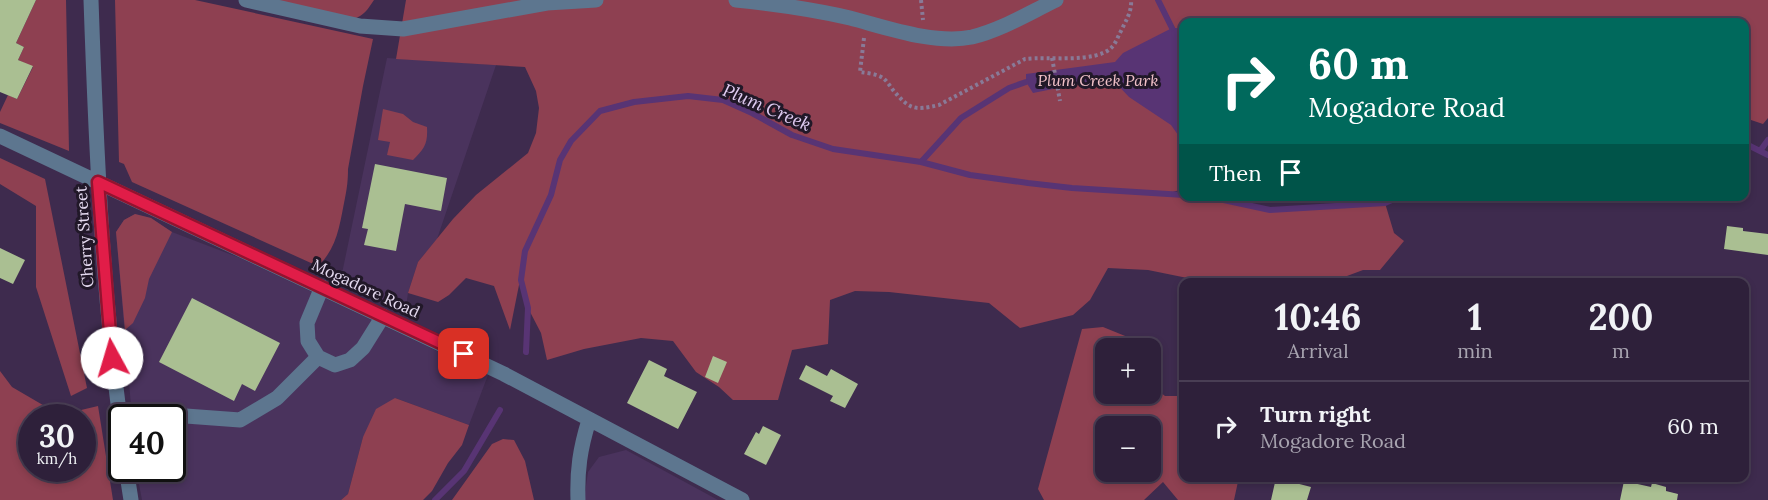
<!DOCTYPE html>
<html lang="en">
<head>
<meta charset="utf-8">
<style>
	body { margin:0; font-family:Lora,serif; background:#362842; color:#f1f3f6; height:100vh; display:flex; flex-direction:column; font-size:22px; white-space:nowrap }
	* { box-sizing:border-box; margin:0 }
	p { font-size:20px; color:#a7a3af }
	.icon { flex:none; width:33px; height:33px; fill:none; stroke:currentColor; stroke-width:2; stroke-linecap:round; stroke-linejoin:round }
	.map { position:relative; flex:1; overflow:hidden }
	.sheet { position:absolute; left:1179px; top:278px; width:570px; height:204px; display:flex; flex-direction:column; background:#2e203a; border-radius:12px; box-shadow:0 3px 9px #0003,0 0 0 2px #493e54 }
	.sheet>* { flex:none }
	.guide { position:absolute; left:1179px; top:18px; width:570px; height:183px; border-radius:12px; box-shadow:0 3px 9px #0003,0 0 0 2px #493e54; background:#00695c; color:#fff; overflow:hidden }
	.buttons { position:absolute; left:1095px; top:338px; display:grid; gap:12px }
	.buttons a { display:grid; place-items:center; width:66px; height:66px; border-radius:12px; background:#2e203a; box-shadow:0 3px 9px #0003,0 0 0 2px #493e54; font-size:30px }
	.speed { position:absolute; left:18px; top:404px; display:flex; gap:12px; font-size:30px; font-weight:700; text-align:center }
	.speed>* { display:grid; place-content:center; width:78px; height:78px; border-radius:50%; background:#2e203a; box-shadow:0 3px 9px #0003,0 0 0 2px #493e54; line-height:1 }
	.speed small { font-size:15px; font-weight:400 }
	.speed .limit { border:3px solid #111; border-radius:9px; background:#fff; color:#111 }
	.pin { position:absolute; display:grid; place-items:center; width:51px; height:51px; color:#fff; margin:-26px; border-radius:12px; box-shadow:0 3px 9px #0006 }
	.me { position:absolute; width:66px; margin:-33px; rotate:354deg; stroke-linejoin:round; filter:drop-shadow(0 0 4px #0008) }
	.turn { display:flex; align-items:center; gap:21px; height:126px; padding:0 30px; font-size:27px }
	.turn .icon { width:78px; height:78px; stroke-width:2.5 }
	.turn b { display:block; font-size:42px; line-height:51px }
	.then { display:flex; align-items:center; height:57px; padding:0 30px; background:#0003; gap:12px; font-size:22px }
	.eta { display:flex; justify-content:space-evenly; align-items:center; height:102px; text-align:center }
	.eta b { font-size:36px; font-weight:700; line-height:42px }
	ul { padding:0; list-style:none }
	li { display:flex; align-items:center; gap:18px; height:90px; padding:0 30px; border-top:2px solid #493e54 }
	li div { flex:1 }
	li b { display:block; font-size:22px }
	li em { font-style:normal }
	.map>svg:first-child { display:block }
</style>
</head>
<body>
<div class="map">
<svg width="1768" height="500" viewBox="0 0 1768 500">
	<rect width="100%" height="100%" fill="#3e2b4e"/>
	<path fill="#4a335d" d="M 387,58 L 496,65 L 437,239 L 418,262 L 408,293 L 405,314 L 340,283 Z
		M 135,214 L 151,218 L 172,232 L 240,258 L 488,375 L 469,425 L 395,398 L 363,437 L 348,494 L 341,500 L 142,500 L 136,468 L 172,468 L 172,417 L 132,417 L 116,232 L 124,220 Z
		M 626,450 L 718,500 L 584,500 L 588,472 L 599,457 Z"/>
	<path fill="#8e4051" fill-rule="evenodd" d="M 36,0 L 66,0 L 69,151 L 0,123 L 0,112 L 8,95 L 17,99 L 33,67 L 18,60 L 24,47 L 16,43 Z
		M 115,0 L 195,0 L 373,39 L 363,86 L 348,169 C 348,180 347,188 345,198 C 340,222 338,246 320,264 L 311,263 L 132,182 L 124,164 L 119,162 Z
		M 272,0 L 374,0 C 368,9 364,16 353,19 Z
		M 406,0 L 1768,0 L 1768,118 L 1763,124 L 1745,118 L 1744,22 L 1184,22 L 1183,189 L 1166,194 L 1183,195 L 1184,196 L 1208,197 L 1270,210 L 1385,203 L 1394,233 L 1404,241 L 1380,270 L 1363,270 L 1331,282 L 1207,282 L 1148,270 L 1108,268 L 1090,300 L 1073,315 L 1020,328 L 989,303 L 889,292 L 855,291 L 830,300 L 828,344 L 792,350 L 778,400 L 733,400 L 719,387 L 696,372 L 673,341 L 641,338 L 584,349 L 547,360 L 541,333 L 528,308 L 521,280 L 523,265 L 510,330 L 494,286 L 466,278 L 449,295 L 438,302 L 408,293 L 418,262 L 453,219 L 476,195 L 528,153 L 536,133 L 539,108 L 536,91 L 525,67 L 396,59 Z
		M 383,109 L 403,114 L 413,122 L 427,127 C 428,144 424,149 413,160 L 387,155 L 390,142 L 378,140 Z
		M 0,158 L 45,179 L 87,388 L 71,396 L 36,287 L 36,206 L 0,184 Z
		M 135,214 L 151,218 L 172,232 L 149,279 L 145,298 L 133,323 L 125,330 L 116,232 L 124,220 Z
		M 1103,327 L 1135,340 L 1136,348 L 1106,348 L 1106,393 L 1150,393 L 1151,385 L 1165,396 L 1183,396 L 1184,477 L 1239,477 L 1234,500 L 1178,500 L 1163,482 L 1144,500 L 1044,500 L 1038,489 L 1082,329 ZM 1106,426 L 1150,426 L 1150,471 L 1106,471 Z
		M 0,371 L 12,387 L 60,415 L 98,406 L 113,500 L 0,500 ZM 32,417 L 82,417 L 82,468 L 32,468 Z
		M 395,398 L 469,425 L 462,445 L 448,463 L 432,491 L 423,500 L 341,500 L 348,494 L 363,437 L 376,409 Z
		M 503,439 L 514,440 L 525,461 L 534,500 L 452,500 L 492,444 Z"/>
	<path fill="#583474" d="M 1172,28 L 1183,28 L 1183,142 L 1171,125 L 1129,97 L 1114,81 L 1103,79 L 1033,93 L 1026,82 L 1026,74 L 1115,62 L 1123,53 Z"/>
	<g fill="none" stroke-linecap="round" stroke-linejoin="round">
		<path stroke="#583474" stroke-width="6" d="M 1158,0 L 1172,28
			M 1744,143 L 1768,155
			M 1760,151 L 1768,140
			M 921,162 L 961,118 L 1009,88 L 1026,82
			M 1205,196 L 1270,210 L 1385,203 L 1401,196
			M 526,352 L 528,308 L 521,280 L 525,251 L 551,195 L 560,160 L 571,141 L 600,111 L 634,102 L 688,96 L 723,100 L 752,113 L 792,135 L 833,149 L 921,162 L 970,175 L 1028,183 L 1072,188 L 1184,195
			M 435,500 L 464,471 L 500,410"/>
	</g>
	<path fill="#aabf92" d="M 0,0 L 36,0 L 16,43 L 24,47 L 18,60 L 33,66 L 17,99 L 0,92 Z
		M 375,164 L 447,178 L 441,211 L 405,204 L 396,251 L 364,245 L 368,229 L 362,228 Z
		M 1727,226 L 1743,228 L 1743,231 L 1768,234 L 1768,255 L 1724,249 Z
		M 0,248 L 25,260 L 13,284 L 0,278 Z
		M 192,298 L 280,343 L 255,391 L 242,384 L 234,401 L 159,362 Z
		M 713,356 L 727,362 L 718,383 L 705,377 Z
		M 649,360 L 667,369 L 664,376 L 697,392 L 678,429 L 627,403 Z
		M 806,365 L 827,376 L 831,369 L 858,384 L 845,408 L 830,401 L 833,396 L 799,379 Z
		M 763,426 L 781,435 L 766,465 L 744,454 L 756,432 L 759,434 Z
		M 1276,478 L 1311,487 L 1307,500 L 1271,500 Z
		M 1624,481 L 1651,487 L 1652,483 L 1666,487 L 1666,491 L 1678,494 L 1677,500 L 1620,500 Z"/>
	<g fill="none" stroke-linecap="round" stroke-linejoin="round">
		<path stroke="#897a97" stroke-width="4" stroke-dasharray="3 3" stroke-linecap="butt" d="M 921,0 L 923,20
			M 864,38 L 860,72 C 867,73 877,74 883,78 C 887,81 890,86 893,90 C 909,109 914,111 939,105 L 1025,59 C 1048,56 1096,64 1112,47 C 1116,43 1118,36 1121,31 C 1126,20 1132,12 1131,0
			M 1052,58 L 1060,101"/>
		<path stroke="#5d768f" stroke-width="15" d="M 91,0 C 96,145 102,290 122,434
			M 246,0 L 360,26 L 403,29 L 547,3 L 596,0
			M 736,0 C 774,4 812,9 850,18 C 885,27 935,45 972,37 C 1001,30 1029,13 1056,0
			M 0,136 L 504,374 L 742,500
			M 322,287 L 307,323 L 308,341 L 318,357 L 335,365 L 350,360 L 363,348 L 383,316
			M 118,411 L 240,420 L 277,398 L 318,357
			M 126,468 L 131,500
			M 578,500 C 577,470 580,449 589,420"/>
	</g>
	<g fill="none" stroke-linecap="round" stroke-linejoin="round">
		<g stroke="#92132f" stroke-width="15">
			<path id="route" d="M 112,358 L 98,182 L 464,354"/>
		</g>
		<use href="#route" stroke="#e11d48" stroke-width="10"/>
	</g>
	<g text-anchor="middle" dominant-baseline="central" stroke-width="6" stroke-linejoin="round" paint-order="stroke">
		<g font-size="16" font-style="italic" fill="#f1c1c8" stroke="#211828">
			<text x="1098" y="80">Plum Creek Park</text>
		</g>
		<g font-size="16" fill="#e5daf0" stroke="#211828">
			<text transform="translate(84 237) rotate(-94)">Cherry Street</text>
			<text transform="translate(366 288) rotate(25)">Mogadore Road</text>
		</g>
		<g font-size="18" font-style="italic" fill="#e0ccf2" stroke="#211828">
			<text transform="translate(767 107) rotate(23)">Plum Creek</text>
		</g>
	</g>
</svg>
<div class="buttons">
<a>+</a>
<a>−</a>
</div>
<div class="speed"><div>30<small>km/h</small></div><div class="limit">40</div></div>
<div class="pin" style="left:464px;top:354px;background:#d93025"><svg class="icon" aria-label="arrive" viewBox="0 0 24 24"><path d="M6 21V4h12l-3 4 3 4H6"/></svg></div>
<svg class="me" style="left:112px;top:358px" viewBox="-20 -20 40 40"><circle r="19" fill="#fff"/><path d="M0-13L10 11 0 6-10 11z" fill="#e11d48"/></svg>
<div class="guide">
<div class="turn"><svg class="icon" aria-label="right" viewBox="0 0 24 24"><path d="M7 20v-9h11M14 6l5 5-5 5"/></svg><div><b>60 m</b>Mogadore Road</div></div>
<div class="then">Then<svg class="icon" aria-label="arrive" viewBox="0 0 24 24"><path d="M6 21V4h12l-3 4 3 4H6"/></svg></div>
</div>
<section class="sheet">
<div class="eta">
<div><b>10:46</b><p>Arrival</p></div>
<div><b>1</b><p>min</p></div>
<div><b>200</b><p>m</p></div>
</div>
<ul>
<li><svg class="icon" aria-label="right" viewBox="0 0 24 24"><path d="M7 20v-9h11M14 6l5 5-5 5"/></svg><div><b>Turn right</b><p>Mogadore Road</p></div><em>60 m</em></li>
</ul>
</section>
</div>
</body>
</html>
